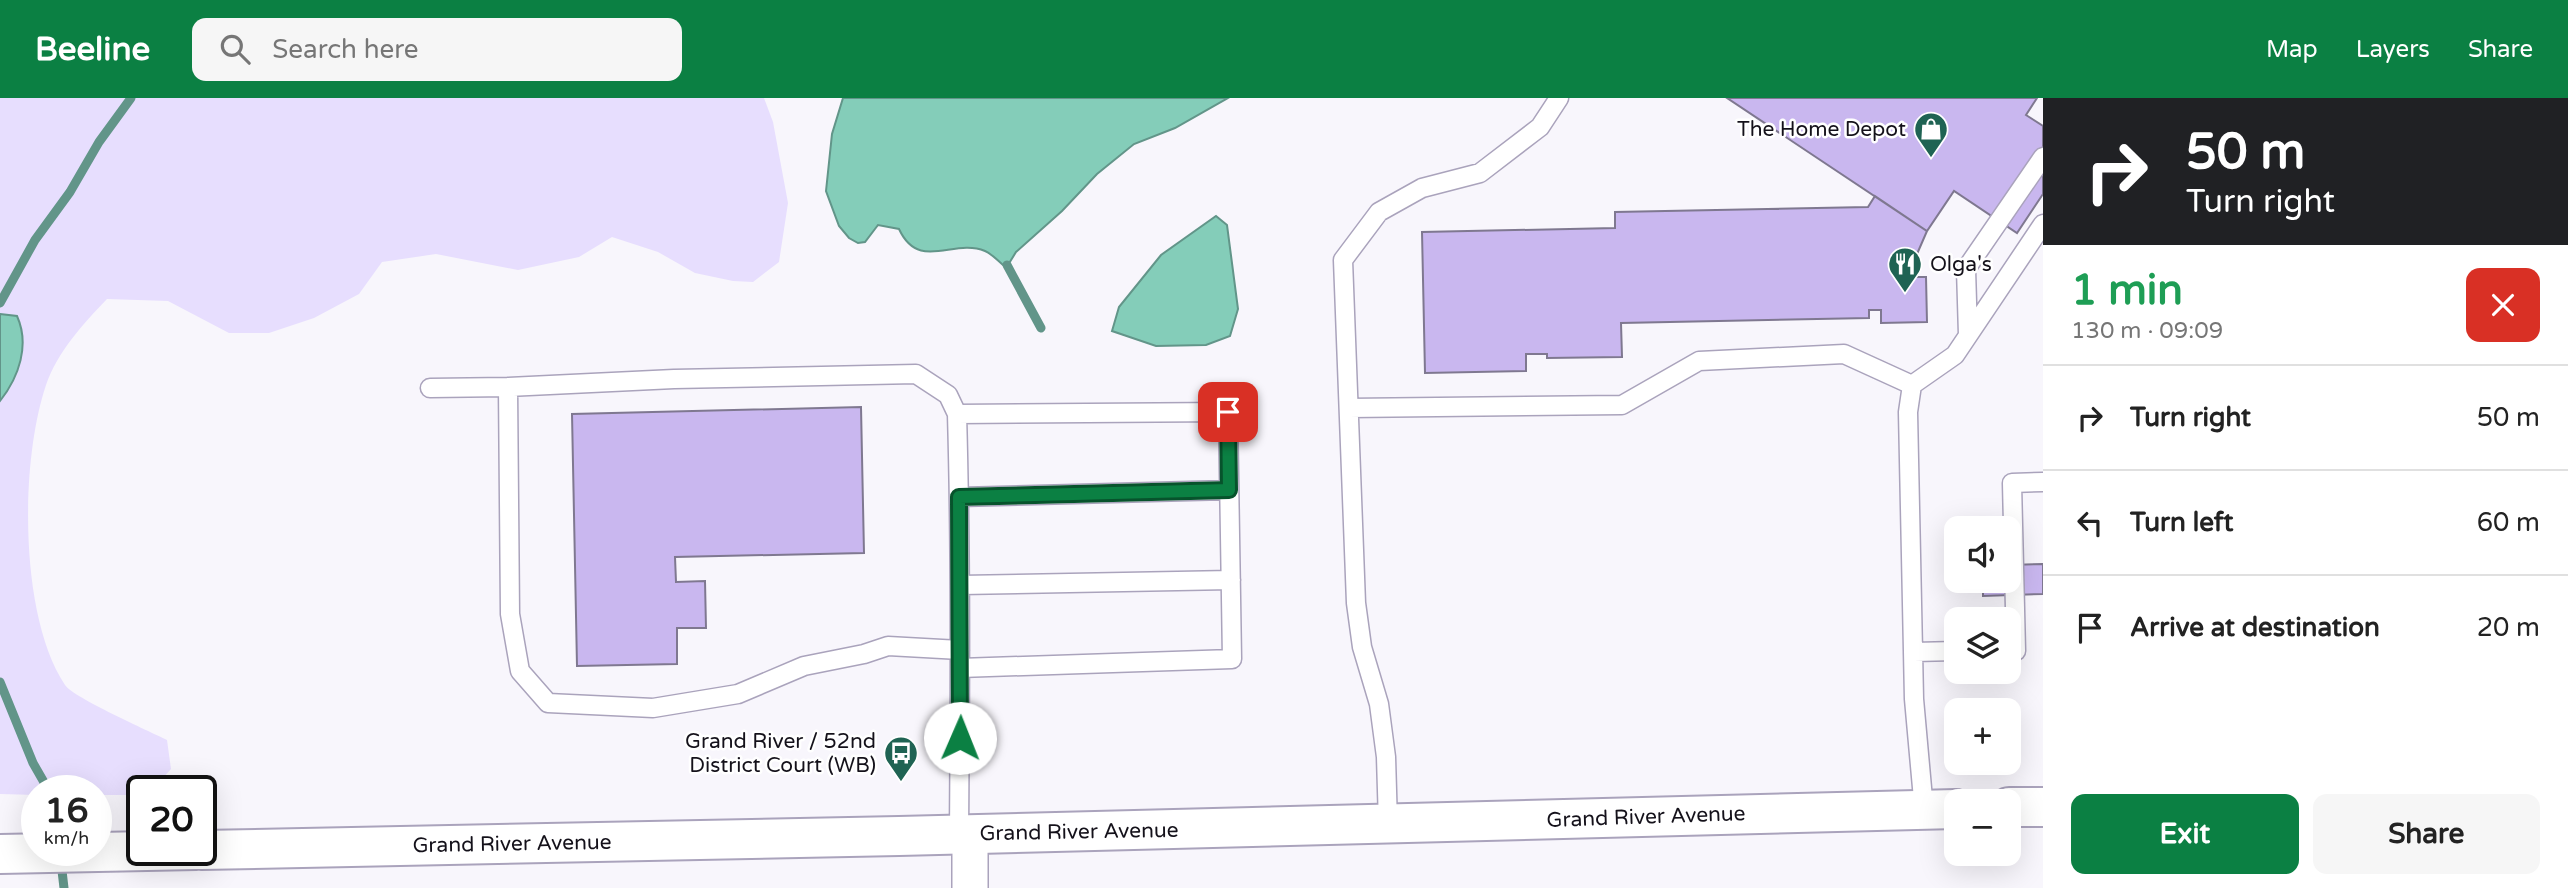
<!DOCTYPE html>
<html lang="en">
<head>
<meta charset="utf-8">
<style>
	body { margin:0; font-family:"Varela Round",sans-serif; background:#f6f6f6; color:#222; height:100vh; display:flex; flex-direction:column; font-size:26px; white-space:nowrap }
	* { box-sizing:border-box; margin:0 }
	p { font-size:23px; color:#767676 }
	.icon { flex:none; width:38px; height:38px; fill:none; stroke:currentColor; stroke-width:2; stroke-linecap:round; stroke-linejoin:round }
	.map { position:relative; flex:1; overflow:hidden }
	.panel { display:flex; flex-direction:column; background:#fff; width:525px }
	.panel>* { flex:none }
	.top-card { background:#202124; color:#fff; overflow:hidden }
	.tools { position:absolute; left:1944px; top:418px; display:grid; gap:14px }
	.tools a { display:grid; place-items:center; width:77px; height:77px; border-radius:14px; background:#fff; box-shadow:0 7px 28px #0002; font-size:35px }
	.speed { position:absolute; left:21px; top:677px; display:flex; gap:14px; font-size:35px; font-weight:700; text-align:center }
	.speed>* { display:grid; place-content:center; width:91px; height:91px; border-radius:50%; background:#fff; box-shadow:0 7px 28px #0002; line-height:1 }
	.speed small { font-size:18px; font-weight:400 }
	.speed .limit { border:4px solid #111; border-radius:10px; background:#fff; color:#111 }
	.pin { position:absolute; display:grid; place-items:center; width:60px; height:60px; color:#fff; margin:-30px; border-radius:14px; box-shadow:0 4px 10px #0006 }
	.me { position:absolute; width:77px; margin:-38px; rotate:1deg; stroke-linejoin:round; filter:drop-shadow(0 0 5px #0008) }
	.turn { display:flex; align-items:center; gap:24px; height:147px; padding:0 28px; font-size:32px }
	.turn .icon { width:91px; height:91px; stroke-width:2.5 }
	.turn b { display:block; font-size:49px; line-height:60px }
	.round { display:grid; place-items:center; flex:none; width:74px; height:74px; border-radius:14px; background:#f6f6f6 }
	.summary { display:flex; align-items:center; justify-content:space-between; height:119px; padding:0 28px }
	h1 { font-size:42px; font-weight:700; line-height:52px; color:#1e9e55 }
	.cta { display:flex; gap:14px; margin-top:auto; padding:14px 28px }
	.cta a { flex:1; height:80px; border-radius:14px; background:#0b8043; color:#fff; font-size:28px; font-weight:700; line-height:80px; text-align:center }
	.cta a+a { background:#f6f6f6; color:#222 }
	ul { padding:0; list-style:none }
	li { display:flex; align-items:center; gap:21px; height:105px; padding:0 28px; border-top:2px solid #e0e0e0 }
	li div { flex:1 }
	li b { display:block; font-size:26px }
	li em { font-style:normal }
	header { display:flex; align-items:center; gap:42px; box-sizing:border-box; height:98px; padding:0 35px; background:#0b8043; color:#fff }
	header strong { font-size:33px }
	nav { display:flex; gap:38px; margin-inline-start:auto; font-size:24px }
	.search { width:490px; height:63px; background:#f6f6f6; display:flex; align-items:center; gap:18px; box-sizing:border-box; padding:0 24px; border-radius:14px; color:#767676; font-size:26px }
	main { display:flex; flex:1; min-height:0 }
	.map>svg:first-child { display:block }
</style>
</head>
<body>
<header>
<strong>Beeline</strong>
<div class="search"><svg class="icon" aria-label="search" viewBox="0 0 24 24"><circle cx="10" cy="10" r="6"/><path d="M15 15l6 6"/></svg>Search here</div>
<nav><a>Map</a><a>Layers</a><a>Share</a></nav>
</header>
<main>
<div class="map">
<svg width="2043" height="790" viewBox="0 0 2043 790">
	<rect width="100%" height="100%" fill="#f8f6fc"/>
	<path fill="#e7defe" d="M 0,0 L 764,0 L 773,24 L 788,105 L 779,164 L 753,184 L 733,183 L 695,175 L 658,154 L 612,139 L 579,159 L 518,172 L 436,156 L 382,164 L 359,196 L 314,220 L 269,235 L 229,235 L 168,203 L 107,201 C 83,226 58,253 46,287 C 20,364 19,518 65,587 C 74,600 149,633 167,642 L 171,671 L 151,693 L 142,693 L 142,697 L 96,697 L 96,693 L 37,693 L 37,697 L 0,696 L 0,303 L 8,292 L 17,218 L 0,216 Z"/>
	<path fill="#84cdb9" stroke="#629589" stroke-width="2" d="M 843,0 L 1228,0 L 1175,30 L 1134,46 L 1097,76 L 1062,113 L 1016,154 L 1008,167 L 1003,167 C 997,162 992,156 985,153 C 953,140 919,174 899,131 L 878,127 L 865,144 L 858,145 L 849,140 L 839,128 L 826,93 L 832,36 Z
		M 1216,118 L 1227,127 L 1238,211 L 1230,238 L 1206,247 L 1156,248 L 1112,233 L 1119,209 L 1161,157 Z
		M 0,216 L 17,218 C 30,247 19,279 0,303 Z"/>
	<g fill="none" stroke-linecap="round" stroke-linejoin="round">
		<path stroke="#629589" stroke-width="9" d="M 1007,167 L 1041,230
			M 0,205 L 35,142 L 70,94 L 99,44 L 131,0
			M 0,584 L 33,665 L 49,693
			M 61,764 L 64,790"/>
	</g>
	<path fill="#c9b7ef" stroke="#7f7890" stroke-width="2" d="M 1727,0 L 2037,0 L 2026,17 L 2043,28 L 2043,96 L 2017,135 L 1954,93 L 1927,133 Z
		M 1875,98 L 1927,133 L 1917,156 L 1917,179 L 1926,179 L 1927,224 L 1881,225 L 1881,212 L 1869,212 L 1869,220 L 1621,225 L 1622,259 L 1547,260 L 1547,256 L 1526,256 L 1526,273 L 1425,275 L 1422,134 L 1615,130 L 1615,114 L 1868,109 Z
		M 861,309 L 864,455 L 675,459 L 676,484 L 705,483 L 706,530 L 677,530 L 677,566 L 577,568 L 572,316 Z
		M 2043,466 L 2043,496 L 1983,498 L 1983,483 L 2009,483 L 2009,467 Z"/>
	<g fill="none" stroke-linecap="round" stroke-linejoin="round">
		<g stroke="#aaa3bc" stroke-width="21">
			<path id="service" d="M 1968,237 L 1966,171 L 2043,59
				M 430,290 L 508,289
				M 1349,310 L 1622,307 L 1699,263 L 1844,256 L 1912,287
				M 957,316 L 948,297 L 916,276 L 674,281 L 508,289 L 510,516 L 520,573 L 548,605 L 653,610 L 738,596 L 804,568 L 864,556 L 888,548 L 960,552
				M 959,399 L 1229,392
				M 961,487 L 1231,482
				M 2009,553 L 2016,553 L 2012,385 L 2043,384
				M 1914,554 L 1956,553
				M 1924,712 L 1914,601 L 1908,314 L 1912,287 L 1955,257 L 2043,126
				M 1388,726 L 1386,659 L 1379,606 L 1362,549 L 1356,505 L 1343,162 L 1379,114 L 1422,90 L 1480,75 L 1540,29 L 1559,0
				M 959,737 C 960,596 961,456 957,316 L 1228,314 L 1232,561 L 960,570"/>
		</g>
		<g stroke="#aaa3bc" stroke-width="38">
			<path id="minor" d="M 970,737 L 970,790"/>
		</g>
		<g stroke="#aaa3bc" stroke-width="42">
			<path id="secondary" d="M 2009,709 L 2043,709
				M 201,752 L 899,738 L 1956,711
				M 0,756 L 196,752"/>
		</g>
		<use href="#service" stroke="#fff" stroke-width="18"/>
		<use href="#minor" stroke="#fff" stroke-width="35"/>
		<use href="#secondary" stroke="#fff" stroke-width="38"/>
	</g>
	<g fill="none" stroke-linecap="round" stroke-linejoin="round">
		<g stroke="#07532c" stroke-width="18">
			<path id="route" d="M 960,640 L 959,399 L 1229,392 L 1228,314"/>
		</g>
		<use href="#route" stroke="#0b8043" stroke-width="12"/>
	</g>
	<defs>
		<g id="shop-pin" transform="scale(1.75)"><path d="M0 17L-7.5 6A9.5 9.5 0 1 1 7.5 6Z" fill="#1f6353" stroke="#fff"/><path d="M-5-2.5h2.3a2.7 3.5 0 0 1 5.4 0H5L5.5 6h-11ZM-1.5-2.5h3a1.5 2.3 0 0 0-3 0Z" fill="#fff"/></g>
		<g id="restaurant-pin" transform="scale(1.75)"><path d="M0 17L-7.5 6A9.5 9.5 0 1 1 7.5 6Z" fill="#1f6353" stroke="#fff"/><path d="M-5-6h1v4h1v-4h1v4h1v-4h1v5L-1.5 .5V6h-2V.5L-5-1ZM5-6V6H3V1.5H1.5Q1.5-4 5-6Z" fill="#fff"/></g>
		<g id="bus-pin" transform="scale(1.75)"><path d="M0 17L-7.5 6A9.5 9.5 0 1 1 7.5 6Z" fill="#1f6353" stroke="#fff"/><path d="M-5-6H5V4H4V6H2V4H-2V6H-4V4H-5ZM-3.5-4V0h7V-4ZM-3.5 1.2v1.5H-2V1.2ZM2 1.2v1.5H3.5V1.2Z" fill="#fff"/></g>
	</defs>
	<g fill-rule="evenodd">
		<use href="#shop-pin" x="1931" y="31"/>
		<use href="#restaurant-pin" x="1905" y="166"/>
		<use href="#bus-pin" x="901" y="655"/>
	</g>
	<g text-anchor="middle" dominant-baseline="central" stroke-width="5" stroke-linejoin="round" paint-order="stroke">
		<g font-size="21" fill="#14111a" stroke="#fff" text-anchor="end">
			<text x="1906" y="31">The Home Depot</text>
			<text x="1930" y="166" text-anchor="start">Olga's</text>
			<text x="876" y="643">Grand River / 52nd<tspan x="876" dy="24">District Court (WB)</tspan></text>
		</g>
		<g font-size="21" fill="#14111a" stroke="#fff">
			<text transform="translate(1646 719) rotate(-2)">Grand River Avenue</text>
			<text transform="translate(1079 734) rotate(-1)">Grand River Avenue</text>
			<text transform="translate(512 746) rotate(-1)">Grand River Avenue</text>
		</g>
	</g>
</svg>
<div class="tools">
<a><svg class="icon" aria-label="sound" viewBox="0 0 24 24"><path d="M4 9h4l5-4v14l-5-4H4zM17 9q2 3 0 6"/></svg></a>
<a><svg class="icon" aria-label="layers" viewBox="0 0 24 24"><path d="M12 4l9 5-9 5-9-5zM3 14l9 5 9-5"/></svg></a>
<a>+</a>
<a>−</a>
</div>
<div class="speed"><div>16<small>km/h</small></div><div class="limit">20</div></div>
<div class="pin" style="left:1228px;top:314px;background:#d93025"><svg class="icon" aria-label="arrive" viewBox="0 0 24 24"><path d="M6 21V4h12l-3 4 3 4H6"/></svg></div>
<svg class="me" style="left:960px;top:640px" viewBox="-20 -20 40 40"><circle r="19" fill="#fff"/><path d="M0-13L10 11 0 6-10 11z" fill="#0b8043"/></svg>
</div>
<section class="panel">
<div class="top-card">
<div class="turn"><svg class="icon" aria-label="right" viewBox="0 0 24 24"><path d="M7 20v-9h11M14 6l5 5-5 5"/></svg><div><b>50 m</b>Turn right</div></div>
</div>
<div class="summary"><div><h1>1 min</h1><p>130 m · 09:09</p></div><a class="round" style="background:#d93025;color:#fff"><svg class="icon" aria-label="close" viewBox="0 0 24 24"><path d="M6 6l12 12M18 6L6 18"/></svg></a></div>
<ul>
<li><svg class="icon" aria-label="right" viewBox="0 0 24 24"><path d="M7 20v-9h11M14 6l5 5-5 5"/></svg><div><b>Turn right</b></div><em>50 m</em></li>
<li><svg class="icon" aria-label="left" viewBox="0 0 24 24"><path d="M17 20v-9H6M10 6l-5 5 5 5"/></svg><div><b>Turn left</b></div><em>60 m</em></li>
<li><svg class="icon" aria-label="arrive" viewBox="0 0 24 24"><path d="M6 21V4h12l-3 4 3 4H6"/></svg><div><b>Arrive at destination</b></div><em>20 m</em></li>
</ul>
<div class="cta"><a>Exit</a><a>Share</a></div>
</section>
</main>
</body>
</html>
